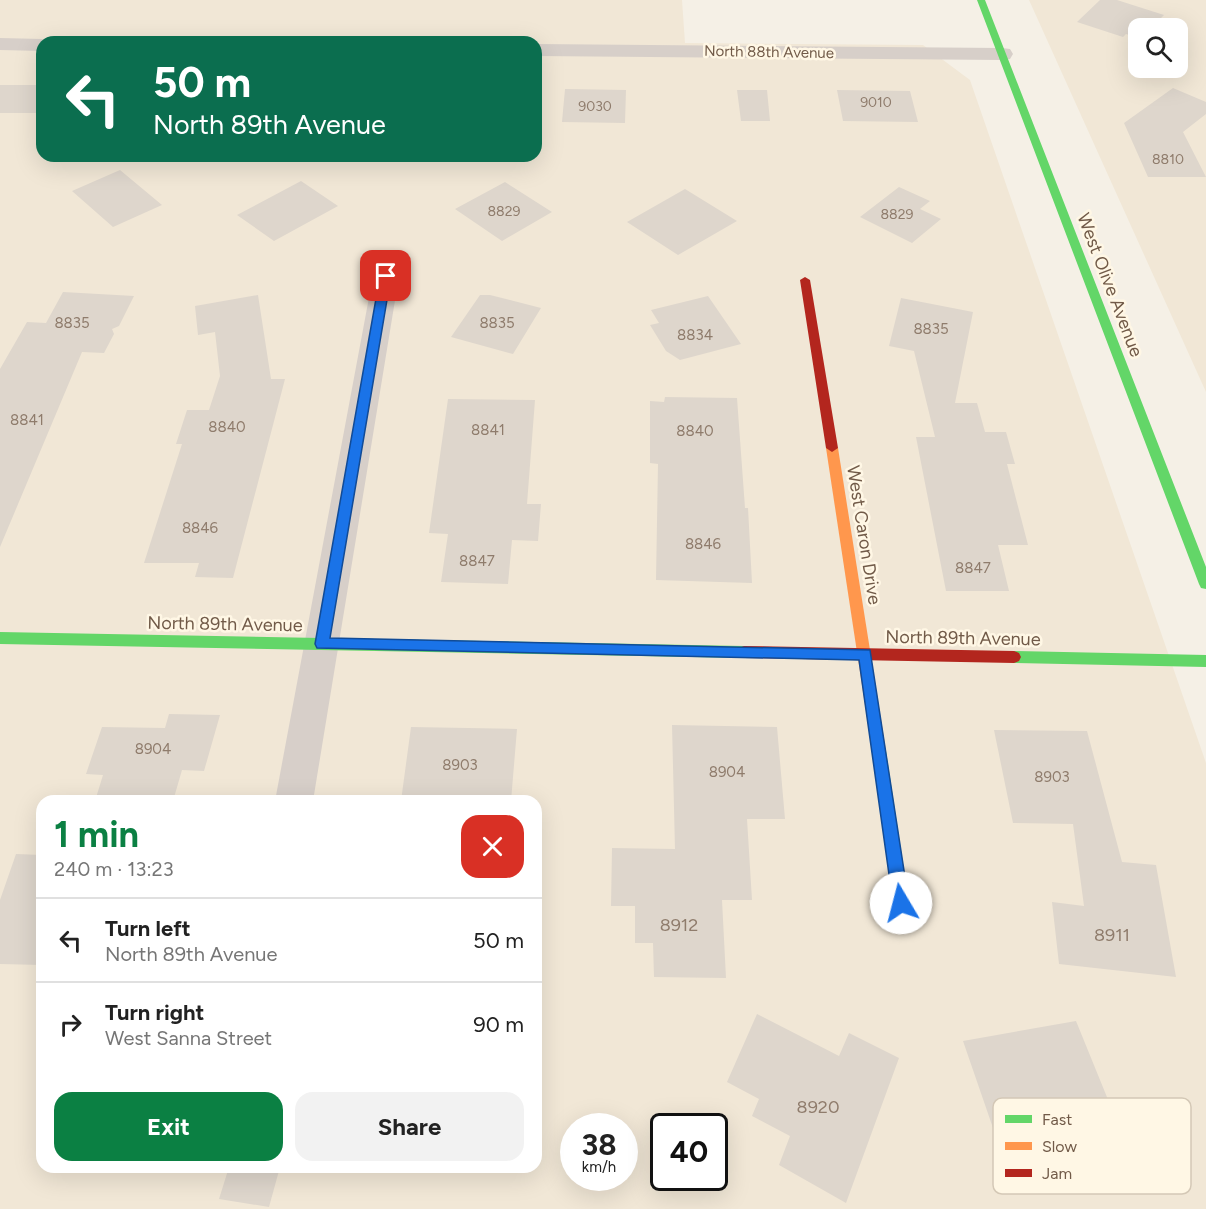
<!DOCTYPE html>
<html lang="en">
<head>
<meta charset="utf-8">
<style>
	body { margin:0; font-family:Figtree,sans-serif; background:#f2f2f2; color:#222; height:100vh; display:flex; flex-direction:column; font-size:22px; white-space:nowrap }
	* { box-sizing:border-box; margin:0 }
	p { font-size:20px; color:#767676 }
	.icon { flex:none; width:33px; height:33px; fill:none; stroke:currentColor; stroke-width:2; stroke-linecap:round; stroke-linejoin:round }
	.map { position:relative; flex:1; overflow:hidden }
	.drawer { position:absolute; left:36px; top:795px; width:506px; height:378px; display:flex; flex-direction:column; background:#fff; border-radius:18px; box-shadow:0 6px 24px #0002 }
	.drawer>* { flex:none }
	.guide { position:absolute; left:36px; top:36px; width:506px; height:126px; border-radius:18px; box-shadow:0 6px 24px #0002; background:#0b6e4f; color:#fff; overflow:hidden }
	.fabs { position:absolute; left:1128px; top:18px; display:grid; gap:12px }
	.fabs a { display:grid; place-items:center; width:60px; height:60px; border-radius:12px; background:#fff; box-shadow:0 6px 24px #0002; font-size:30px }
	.speed { position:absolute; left:560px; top:1113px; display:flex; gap:12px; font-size:30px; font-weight:700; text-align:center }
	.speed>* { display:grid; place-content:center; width:78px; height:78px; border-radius:50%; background:#fff; box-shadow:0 6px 24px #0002; line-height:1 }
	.speed small { font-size:15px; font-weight:400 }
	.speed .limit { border:3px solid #111; border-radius:9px; background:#fff; color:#111 }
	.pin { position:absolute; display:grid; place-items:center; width:51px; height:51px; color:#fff; margin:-26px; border-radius:12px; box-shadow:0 3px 9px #0006 }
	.me { position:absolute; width:66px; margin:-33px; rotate:352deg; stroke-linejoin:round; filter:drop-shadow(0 0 4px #0008) }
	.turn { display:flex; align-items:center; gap:21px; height:126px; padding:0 18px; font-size:27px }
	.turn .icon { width:78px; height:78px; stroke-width:2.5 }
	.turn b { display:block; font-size:42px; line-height:51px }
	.round { display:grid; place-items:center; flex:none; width:63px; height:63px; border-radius:18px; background:#f2f2f2 }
	.overview { display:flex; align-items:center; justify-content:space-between; height:102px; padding:0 18px }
	h1 { font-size:36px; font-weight:700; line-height:45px; color:#0b8043 }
	.primary-button { display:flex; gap:12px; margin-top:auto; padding:12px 18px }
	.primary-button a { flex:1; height:69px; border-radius:18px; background:#0b8043; color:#fff; font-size:24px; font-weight:700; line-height:69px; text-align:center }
	.primary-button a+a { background:#f2f2f2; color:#222 }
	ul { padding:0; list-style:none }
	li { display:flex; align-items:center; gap:18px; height:84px; padding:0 18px; border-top:2px solid #e0e0e0 }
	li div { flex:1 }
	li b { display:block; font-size:22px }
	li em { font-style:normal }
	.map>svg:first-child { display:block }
</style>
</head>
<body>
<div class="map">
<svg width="1206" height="1209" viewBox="0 0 1206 1209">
	<rect width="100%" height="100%" fill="#f5f0e6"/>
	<path fill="#f1e7d6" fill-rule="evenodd" d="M 0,0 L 682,0 L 685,43 L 923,45 L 970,80 L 1206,763 L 1206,1209 L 0,1209 ZM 42,42 L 536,42 L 536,156 L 42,156 ZM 42,801 L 536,801 L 536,1167 L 42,1167 ZM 573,1126 L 624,1126 L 624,1178 L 573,1178 ZM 663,1126 L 714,1126 L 714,1178 L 663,1178 Z
		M 1029,0 L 1206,0 L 1206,392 ZM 1138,28 L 1178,28 L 1178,68 L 1138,68 Z"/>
	<path fill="#ded6cc" d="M 1100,0 L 1117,0 L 1164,15 L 1151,28 L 1138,28 L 1138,38 L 1126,34 L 1123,37 L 1077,22 Z
		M 0,85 L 42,85 L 42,113 L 0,113 Z
		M 1173,88 L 1206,102 L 1206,114 L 1183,132 L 1206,177 L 1148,177 L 1124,123 Z
		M 565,89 L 626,90 L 625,123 L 562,122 Z
		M 737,90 L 767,90 L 770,121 L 741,121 Z
		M 837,90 L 910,91 L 918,122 L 843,121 Z
		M 120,170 L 162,205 L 113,227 L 72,191 Z
		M 301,181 L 338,206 L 274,241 L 237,215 Z
		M 505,182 L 552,212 L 502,241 L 455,209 Z
		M 899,187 L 930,201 L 920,209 L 941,219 L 912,243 L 860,217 Z
		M 685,189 L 737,221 L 678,255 L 627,222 Z
		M 63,292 L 134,296 L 119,326 L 112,329 L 114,334 L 104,353 L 82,352 L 0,547 L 0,369 L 27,322 L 46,323 Z
		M 258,295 L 271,379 L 285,379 L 233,578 L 195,577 L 199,563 L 144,563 L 182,444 L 176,444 L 187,410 L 209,410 L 220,376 L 215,332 L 198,335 L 195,306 Z
		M 480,295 L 490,295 L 541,308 L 513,354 L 451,337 Z
		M 708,296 L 741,344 L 680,360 L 666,351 L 650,325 L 659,323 L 651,310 Z
		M 901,298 L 973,312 L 955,403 L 977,403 L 985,432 L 1006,432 L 1015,464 L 1007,464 L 1028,545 L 998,545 L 1009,591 L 946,591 L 916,437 L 935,437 L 914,351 L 889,346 Z
		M 665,397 L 737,398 L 745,508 L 748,508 L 752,583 L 656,580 L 658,464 L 650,463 L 650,401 L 664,402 Z
		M 448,399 L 535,400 L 527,504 L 541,504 L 538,541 L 512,540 L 508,584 L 441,582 L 448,534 L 429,533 Z
		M 169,714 L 220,715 L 204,771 L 182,770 L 173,801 L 95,801 L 103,775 L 86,774 L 102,727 L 165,728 Z
		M 672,725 L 777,727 L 785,819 L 747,819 L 752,900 L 722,900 L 726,978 L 654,977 L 653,943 L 635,943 L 635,906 L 611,906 L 612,848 L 675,849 Z
		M 411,727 L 517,729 L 511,801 L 401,801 Z
		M 994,730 L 1087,731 L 1122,862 L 1156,865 L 1176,977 L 1059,964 L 1052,902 L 1084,906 L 1073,824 L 1013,823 Z
		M 16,854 L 42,855 L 42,965 L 0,964 L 0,900 Z
		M 757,1014 L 839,1056 L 849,1033 L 899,1058 L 846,1203 L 779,1165 L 790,1136 L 752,1116 L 759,1099 L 727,1082 Z
		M 1076,1021 L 1122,1134 L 1003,1157 L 963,1041 Z
		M 229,1167 L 280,1167 L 269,1207 L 219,1199 Z"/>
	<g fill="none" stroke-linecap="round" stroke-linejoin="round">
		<path fill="#d7cfc9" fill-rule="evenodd" d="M 0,38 L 42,39 L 51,42 L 42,42 L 42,51 L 0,50 Z
			M 536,44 L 1002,48 L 1010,49 L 1013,54 L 1010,59 L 1002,60 L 536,56 Z
			M 386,268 L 395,270 L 399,276 L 313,801 L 275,801 L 373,276 L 377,270 Z"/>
		<path fill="#63d668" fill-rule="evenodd" d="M 977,0 L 985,0 L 1206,567 L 1206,589 L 1201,588 L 1199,584 Z
			M 0,632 L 744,646 L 749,648 L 751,652 L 749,656 L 744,658 L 0,644 Z
			M 1014,651 L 1206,655 L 1206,667 L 1014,663 L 1009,661 L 1007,657 L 1009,653 Z
			M 879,745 L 884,746 L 886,751 L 909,903 L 907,908 L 901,911 L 895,908 L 893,903 L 872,751 L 874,746 Z"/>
		<path fill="#ff974d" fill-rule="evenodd" d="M 832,444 L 838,448 L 886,751 L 884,756 L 879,757 L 874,756 L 872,751 L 826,448 Z"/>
		<path fill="#b3261e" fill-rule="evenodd" d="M 805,277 L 810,280 L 838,448 L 832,452 L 826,448 L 800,280 Z
			M 744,646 L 1014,651 L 1019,653 L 1021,657 L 1019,661 L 1014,663 L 744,658 L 739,656 L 737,652 L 739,648 Z"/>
	</g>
	<path fill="#1a73e8" stroke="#114b97" stroke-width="1.5" d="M 386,272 L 391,276 L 330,638 L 870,650 L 909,903 L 907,908 L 901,910 L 895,908 L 893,903 L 859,660 L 317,648 L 315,644 L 380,276 Z"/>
	<g text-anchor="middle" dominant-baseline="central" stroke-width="5" stroke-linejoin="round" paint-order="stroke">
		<g font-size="14" fill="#8f7c6c">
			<text x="876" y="102">9010</text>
			<text x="595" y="106">9030</text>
			<text x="1168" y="159">8810</text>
			<text x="504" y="211">8829</text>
			<text x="897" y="214">8829</text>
		</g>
		<g font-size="15" fill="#715a48" stroke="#fff7e5">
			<text transform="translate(769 52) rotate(1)">North 88th Avenue</text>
		</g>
		<g font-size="15" fill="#8f7c6c">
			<text x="72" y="323">8835</text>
			<text x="497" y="323">8835</text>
			<text x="931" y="329">8835</text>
			<text x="695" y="335">8834</text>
			<text x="27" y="420">8841</text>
			<text x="227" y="427">8840</text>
			<text x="488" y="430">8841</text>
			<text x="695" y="431">8840</text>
			<text x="200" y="528">8846</text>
			<text x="703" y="544">8846</text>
			<text x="477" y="561">8847</text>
			<text x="973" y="568">8847</text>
			<text x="153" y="749">8904</text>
			<text x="460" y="765">8903</text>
			<text x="727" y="772">8904</text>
			<text x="1052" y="777">8903</text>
		</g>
		<g font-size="18" fill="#715a48" stroke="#fff7e5">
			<text transform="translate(1110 285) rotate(69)">West Olive Avenue</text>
			<text transform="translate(864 535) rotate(81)">West Caron Drive</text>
			<text transform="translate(225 624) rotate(1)">North 89th Avenue</text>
			<text transform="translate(963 638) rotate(1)">North 89th Avenue</text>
		</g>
		<g font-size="18" fill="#8f7c6c">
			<text x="679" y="925">8912</text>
			<text x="1112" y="935">8911</text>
			<text x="818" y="1107">8920</text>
		</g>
	</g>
	<rect x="993" y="1098" width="198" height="96" rx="9" fill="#fff7e5" stroke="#d4c8b6" stroke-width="1.5"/>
	<rect x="1005" y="1115" width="27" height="8" fill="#63d668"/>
	<rect x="1005" y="1142" width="27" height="8" fill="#ff974d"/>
	<rect x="1005" y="1169" width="27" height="8" fill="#b3261e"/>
	<g font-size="16" fill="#715a48">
		<text x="1042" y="1125">Fast</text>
		<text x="1042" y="1152">Slow</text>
		<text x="1042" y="1179">Jam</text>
	</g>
</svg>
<div class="fabs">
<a><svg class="icon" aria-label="search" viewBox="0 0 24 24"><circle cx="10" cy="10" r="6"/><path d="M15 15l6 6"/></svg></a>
</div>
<div class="speed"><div>38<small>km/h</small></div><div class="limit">40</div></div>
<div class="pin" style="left:386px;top:276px;background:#d93025"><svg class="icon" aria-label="arrive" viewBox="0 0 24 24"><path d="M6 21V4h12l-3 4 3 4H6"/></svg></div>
<svg class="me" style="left:901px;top:903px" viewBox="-20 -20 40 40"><circle r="19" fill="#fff"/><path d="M0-13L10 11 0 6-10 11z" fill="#1a73e8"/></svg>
<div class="guide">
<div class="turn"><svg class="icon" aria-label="left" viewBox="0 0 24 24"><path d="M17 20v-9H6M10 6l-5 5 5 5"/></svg><div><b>50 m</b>North 89th Avenue</div></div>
</div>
<section class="drawer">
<div class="overview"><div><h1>1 min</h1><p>240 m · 13:23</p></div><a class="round" style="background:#d93025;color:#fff"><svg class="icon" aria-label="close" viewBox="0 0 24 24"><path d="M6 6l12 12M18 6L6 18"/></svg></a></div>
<ul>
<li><svg class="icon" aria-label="left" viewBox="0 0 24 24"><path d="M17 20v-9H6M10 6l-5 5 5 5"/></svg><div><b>Turn left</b><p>North 89th Avenue</p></div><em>50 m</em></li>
<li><svg class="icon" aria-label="right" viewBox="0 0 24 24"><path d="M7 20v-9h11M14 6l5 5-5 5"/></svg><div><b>Turn right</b><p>West Sanna Street</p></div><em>90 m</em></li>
</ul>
<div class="primary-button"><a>Exit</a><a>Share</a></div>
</section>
</div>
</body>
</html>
